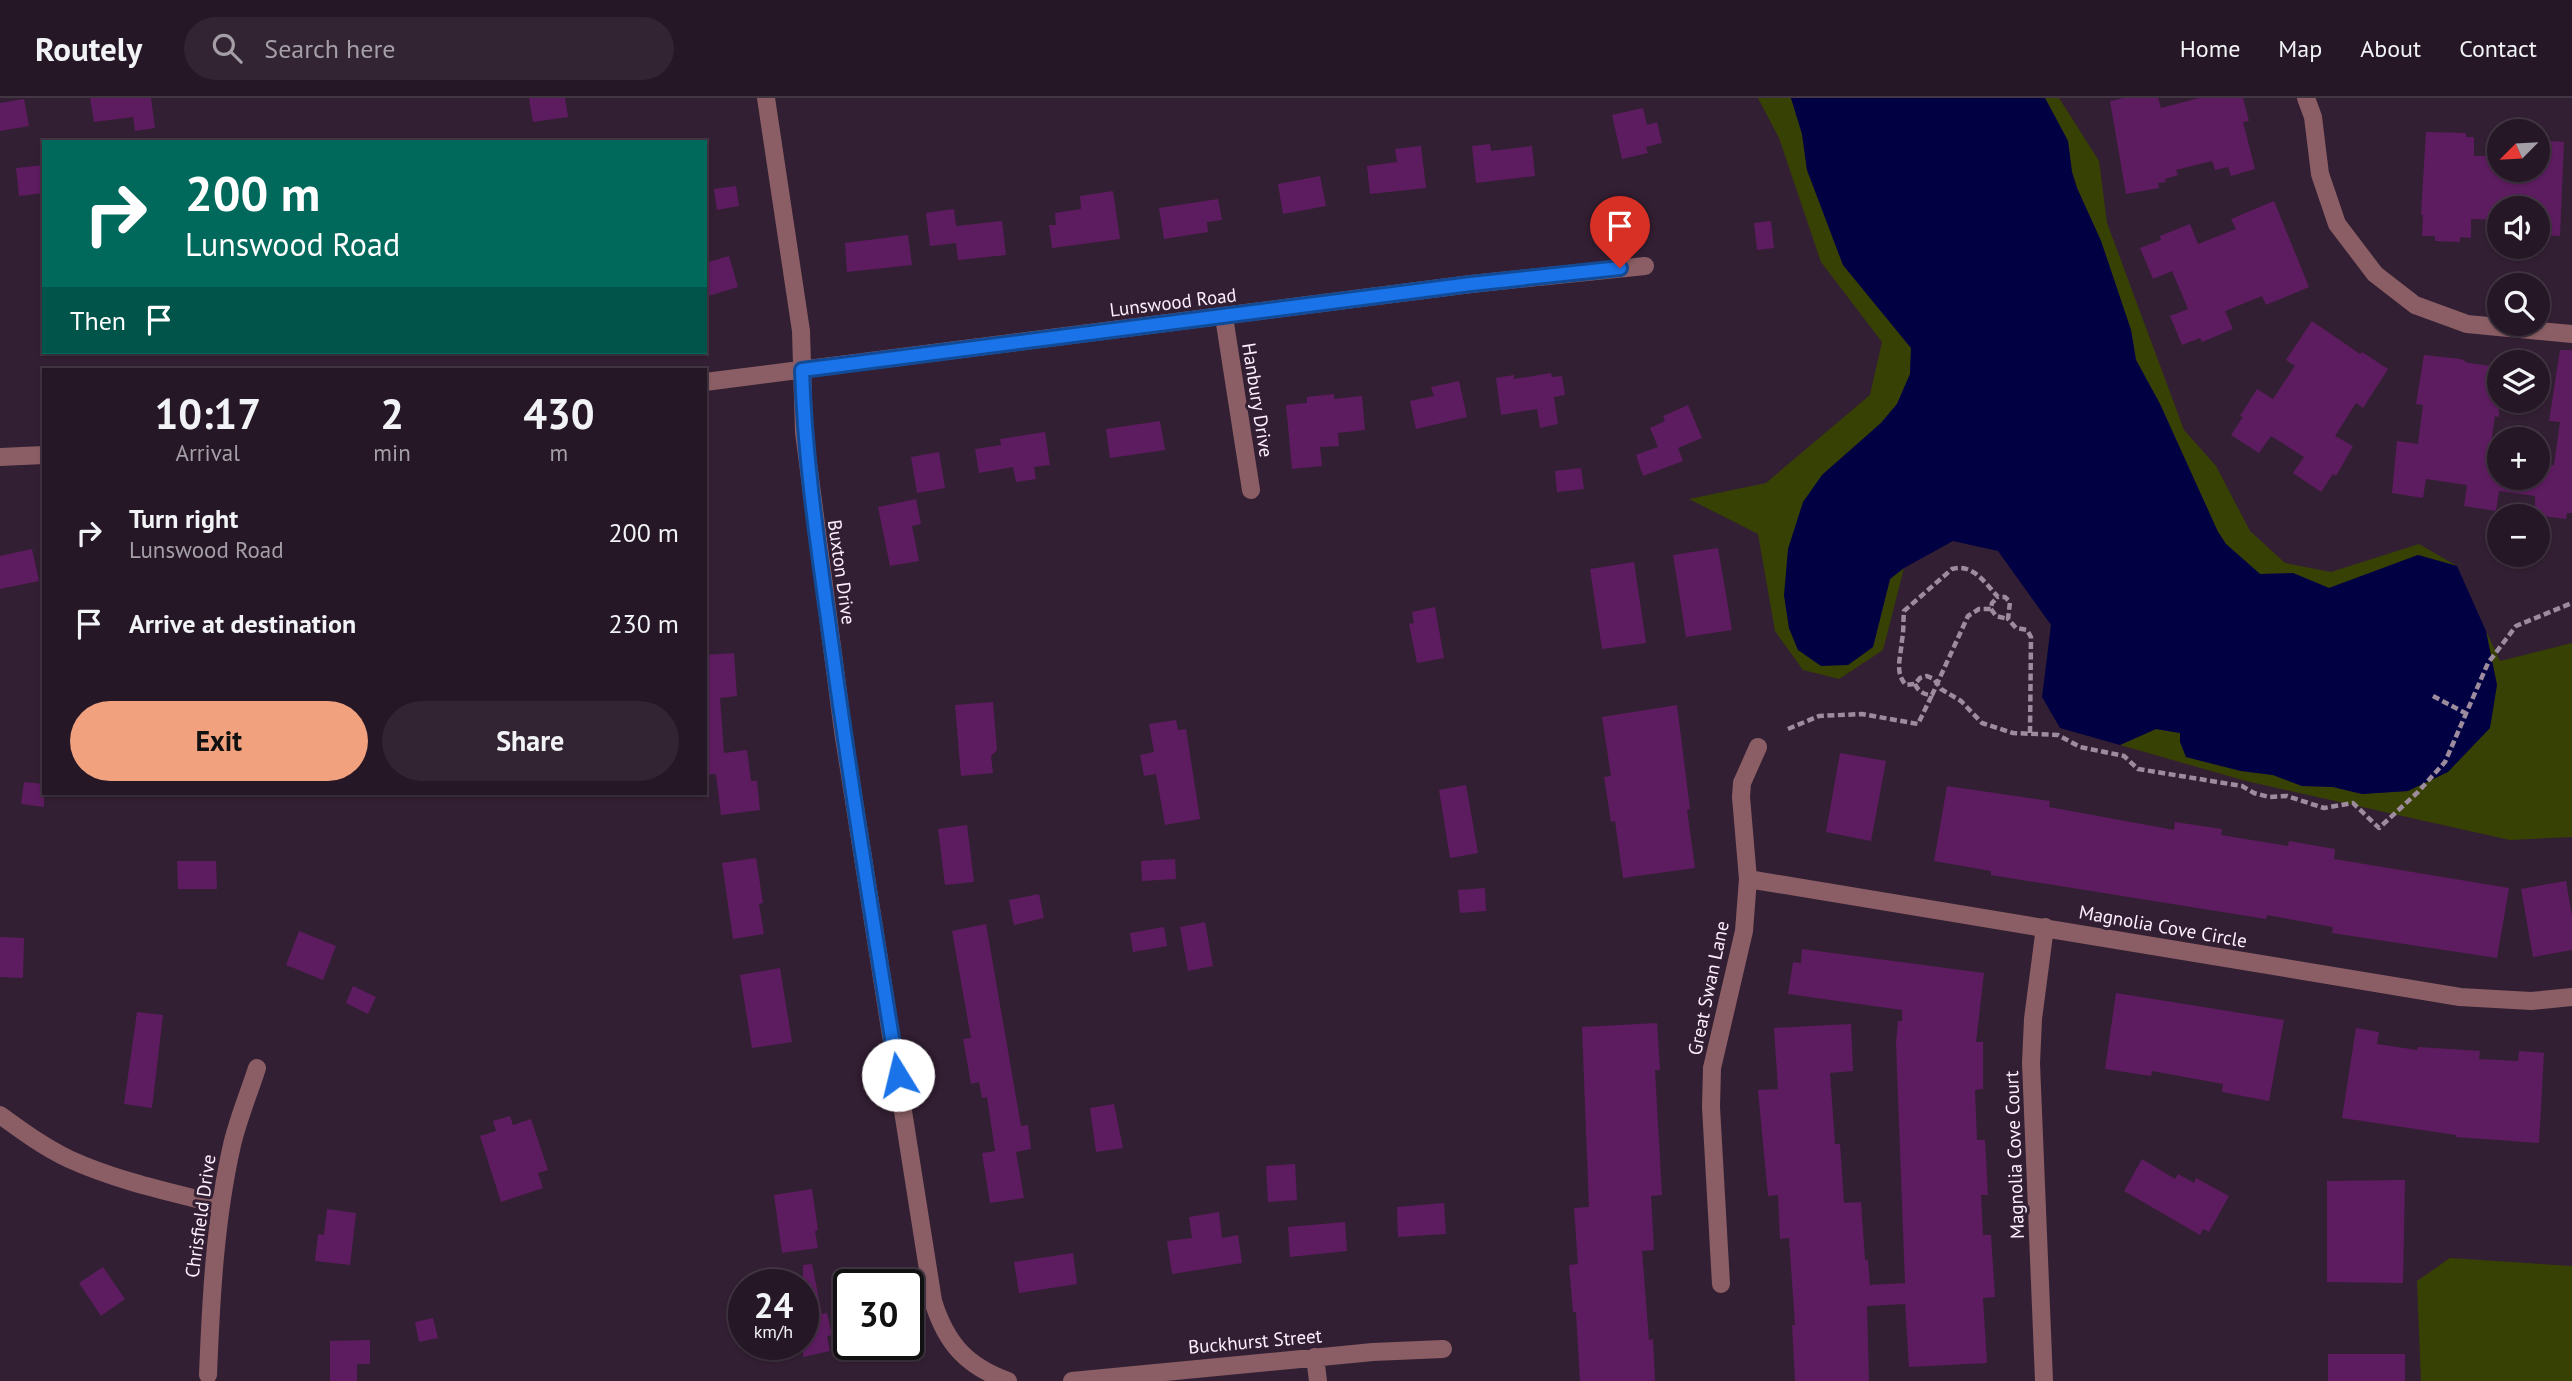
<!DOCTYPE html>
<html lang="en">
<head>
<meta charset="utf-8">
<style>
	body { margin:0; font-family:"PT Sans",sans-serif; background:#322432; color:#f1f3f6; height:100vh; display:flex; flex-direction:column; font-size:26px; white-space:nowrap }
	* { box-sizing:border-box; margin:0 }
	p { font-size:23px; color:#a49fa7 }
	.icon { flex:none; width:38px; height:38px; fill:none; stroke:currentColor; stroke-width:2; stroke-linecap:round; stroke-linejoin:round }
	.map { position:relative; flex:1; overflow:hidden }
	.sheet { position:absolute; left:42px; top:270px; width:665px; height:427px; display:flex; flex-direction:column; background:#261726; border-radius:0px; box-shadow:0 2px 5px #0004,0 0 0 2px #423643 }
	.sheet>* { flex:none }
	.top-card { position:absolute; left:42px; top:42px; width:665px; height:214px; border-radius:0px; box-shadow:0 2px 5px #0004,0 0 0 2px #423643; background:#00695c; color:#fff; overflow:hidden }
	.needle { width:46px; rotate:246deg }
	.fabs { position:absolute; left:2487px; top:21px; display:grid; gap:14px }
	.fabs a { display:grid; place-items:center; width:63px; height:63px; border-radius:50%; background:#261726; box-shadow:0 2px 5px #0004,0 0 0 2px #423643; font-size:35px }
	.speed { position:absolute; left:728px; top:1171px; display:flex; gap:14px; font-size:35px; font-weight:700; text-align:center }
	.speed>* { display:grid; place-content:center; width:91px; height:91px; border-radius:50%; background:#261726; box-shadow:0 2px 5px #0004,0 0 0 2px #423643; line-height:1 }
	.speed small { font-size:18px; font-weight:400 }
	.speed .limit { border:4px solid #111; border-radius:10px; background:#fff; color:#111 }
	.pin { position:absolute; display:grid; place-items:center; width:60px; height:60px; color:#fff; margin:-72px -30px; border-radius:50% 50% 50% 0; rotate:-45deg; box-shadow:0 0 7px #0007 }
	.pin .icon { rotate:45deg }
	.me { position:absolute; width:77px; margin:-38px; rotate:351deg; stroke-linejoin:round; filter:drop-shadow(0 0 5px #0008) }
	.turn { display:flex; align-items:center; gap:24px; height:147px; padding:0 28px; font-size:32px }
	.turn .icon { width:91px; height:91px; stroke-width:2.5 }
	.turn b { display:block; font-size:49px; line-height:60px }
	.then { display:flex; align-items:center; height:66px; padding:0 28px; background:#0003; gap:14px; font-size:26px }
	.eta { display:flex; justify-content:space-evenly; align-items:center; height:119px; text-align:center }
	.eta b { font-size:42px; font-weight:800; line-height:49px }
	.primary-button { display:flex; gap:14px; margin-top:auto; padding:14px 28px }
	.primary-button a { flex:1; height:80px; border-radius:42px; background:#f1a17d; color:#111; font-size:28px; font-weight:800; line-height:80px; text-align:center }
	.primary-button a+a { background:#322432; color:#f1f3f6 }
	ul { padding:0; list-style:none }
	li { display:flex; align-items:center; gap:21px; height:91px; padding:0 28px }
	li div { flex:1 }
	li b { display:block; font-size:26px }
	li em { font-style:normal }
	header { display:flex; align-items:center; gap:42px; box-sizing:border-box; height:98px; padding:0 35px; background:#261726; border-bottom:2px solid #423643 }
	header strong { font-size:33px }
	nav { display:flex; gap:38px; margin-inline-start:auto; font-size:24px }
	.search { width:490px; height:63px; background:#322432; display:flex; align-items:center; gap:18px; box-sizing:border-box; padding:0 24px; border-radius:38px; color:#a49fa7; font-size:26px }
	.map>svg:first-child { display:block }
</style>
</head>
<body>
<header>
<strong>Routely</strong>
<div class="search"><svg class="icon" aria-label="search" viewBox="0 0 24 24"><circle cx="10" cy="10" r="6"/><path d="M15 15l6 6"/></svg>Search here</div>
<nav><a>Home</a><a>Map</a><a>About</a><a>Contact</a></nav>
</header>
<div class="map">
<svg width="2572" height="1283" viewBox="0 0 2572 1283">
	<rect width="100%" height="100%" fill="#331f33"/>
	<path fill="#384104" d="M 1758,0 L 1791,0 L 1802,36 L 1807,72 L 1843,167 L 1911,250 L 1910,276 L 1897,306 L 1881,325 L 1822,377 L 1784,497 L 1789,530 L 1798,552 L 1848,567 L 1873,549 L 1890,481 L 1904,470 L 1883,552 L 1839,581 L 1803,572 L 1775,533 L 1758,436 L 1689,401 L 1766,385 L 1870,297 L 1882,244 L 1821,164 L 1779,40 Z
		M 2045,0 L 2059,0 L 2099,63 L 2107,125 L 2184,332 L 2216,368 L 2250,433 L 2285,465 L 2331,474 L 2419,446 L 2457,468 L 2418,457 L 2329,490 L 2293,475 L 2260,476 L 2226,446 L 2218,434 L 2160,306 L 2136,262 L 2131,232 L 2101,143 L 2077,90 L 2072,74 L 2068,43 Z
		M 2486,533 L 2500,563 L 2572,545 L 2572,739 L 2510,742 L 2246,683 L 2120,647 L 2156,631 L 2180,635 L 2186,659 L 2241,673 L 2273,677 L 2302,688 L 2333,689 L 2362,696 L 2408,693 L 2419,687 L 2497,587 Z
		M 2450,1160 L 2572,1168 L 2572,1283 L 2421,1283 L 2417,1183 Z"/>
	<path fill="#000043" d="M 1791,0 L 2045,0 L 2068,43 L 2072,74 L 2077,90 L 2101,143 L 2131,232 L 2136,262 L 2160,306 L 2218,434 L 2226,446 L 2260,476 L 2293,475 L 2329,490 L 2418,457 L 2457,468 L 2486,533 L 2497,587 L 2490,630 L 2448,674 L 2408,693 L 2362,696 L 2333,689 L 2302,688 L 2273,677 L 2241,673 L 2186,659 L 2180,644 L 2180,635 L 2156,631 L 2120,647 L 2060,630 L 2042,599 L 2051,527 L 1998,453 L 1953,443 L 1904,470 L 1890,481 L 1873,549 L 1848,567 L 1821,568 L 1798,552 L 1789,530 L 1784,497 L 1788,451 L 1803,404 L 1822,377 L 1881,325 L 1897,306 L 1910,276 L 1911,250 L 1843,167 L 1807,72 L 1802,36 Z"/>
	<path fill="#5d1c5f" d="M 90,0 L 151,0 L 155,30 L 135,33 L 133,19 L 94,24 Z
		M 529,0 L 565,0 L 568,19 L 533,24 Z
		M 2124,0 L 2158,0 L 2161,10 L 2199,0 L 2243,0 L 2249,23 L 2243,24 L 2255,71 L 2231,78 L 2228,69 L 2215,72 L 2212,63 L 2176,72 L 2178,77 L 2165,81 L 2166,84 L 2158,85 L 2159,90 L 2126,96 L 2110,3 Z
		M 24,1 L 29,28 L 0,33 L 0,5 Z
		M 1643,10 L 1647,27 L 1657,24 L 1662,45 L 1646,49 L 1648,55 L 1622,61 L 1612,17 Z
		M 2426,34 L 2466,35 L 2466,39 L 2474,39 L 2474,58 L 2499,58 L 2499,72 L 2538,72 L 2538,42 L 2564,44 L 2560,138 L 2538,137 L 2538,110 L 2499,110 L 2499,122 L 2471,121 L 2471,140 L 2460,139 L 2460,144 L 2435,143 L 2435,138 L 2422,138 L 2423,117 L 2421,117 Z
		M 1490,46 L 1491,53 L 1532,48 L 1535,78 L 1476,85 L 1472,48 Z
		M 1421,48 L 1426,90 L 1370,96 L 1367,68 L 1397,64 L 1395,51 Z
		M 44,67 L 44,95 L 19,98 L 16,70 Z
		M 1320,78 L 1326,108 L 1283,116 L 1278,86 Z
		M 736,88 L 739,108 L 717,112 L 714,91 Z
		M 1113,93 L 1120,141 L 1052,150 L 1049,127 L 1056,127 L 1055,115 L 1081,111 L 1080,98 Z
		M 1218,101 L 1222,122 L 1207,124 L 1208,134 L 1164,141 L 1159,110 Z
		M 2274,103 L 2309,189 L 2266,207 L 2262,198 L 2225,213 L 2233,231 L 2202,244 L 2200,240 L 2182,247 L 2170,218 L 2188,211 L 2181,194 L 2172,173 L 2153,181 L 2140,150 L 2161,142 L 2160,138 L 2190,126 L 2198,146 L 2236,131 L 2231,121 Z
		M 954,111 L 956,128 L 1002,123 L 1006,157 L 958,162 L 956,145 L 930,148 L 926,115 Z
		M 1771,123 L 1774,150 L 1757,152 L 1754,125 Z
		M 908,137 L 912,167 L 847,174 L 845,145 Z
		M 729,158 L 738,189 L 705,199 L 705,165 Z
		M 2312,223 L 2360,256 L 2362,254 L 2388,271 L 2363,310 L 2356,305 L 2335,338 L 2353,348 L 2336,378 L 2333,376 L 2321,394 L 2293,375 L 2304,359 L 2271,338 L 2259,355 L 2231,337 L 2243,319 L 2240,318 L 2257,291 L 2273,301 L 2295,268 L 2286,262 Z
		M 2560,252 L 2572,252 L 2572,415 L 2567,415 L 2566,421 L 2535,417 L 2535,398 L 2499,393 L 2496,413 L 2464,408 L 2467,387 L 2426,381 L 2423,400 L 2392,395 L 2397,343 L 2418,346 L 2423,307 L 2416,306 L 2424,257 L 2461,261 L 2468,265 L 2499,269 L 2499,319 L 2495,318 L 2489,358 L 2499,359 L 2499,380 L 2546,379 L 2548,367 L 2554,367 L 2560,324 L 2549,323 Z
		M 1551,275 L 1552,279 L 1562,278 L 1565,297 L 1554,299 L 1558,326 L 1540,330 L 1537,311 L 1501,317 L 1496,280 L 1514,277 L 1514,281 Z
		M 1459,283 L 1467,319 L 1416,331 L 1410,303 L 1434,298 L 1431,289 Z
		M 1334,296 L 1334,301 L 1362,298 L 1365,332 L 1338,335 L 1339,348 L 1320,349 L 1322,368 L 1292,371 L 1286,307 L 1307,305 L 1307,299 Z
		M 1688,307 L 1702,340 L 1678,350 L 1683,363 L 1643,378 L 1636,357 L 1658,349 L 1650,330 L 1665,323 L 1663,318 Z
		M 1160,323 L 1165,352 L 1110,360 L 1106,331 Z
		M 1045,334 L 1050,367 L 1034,369 L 1036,381 L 1016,384 L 1013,369 L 979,375 L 975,351 L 1001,347 L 1000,341 Z
		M 939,354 L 945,390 L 917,395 L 911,359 Z
		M 1581,370 L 1584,391 L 1557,394 L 1555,373 Z
		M 916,401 L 921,426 L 912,428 L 919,463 L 890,468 L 878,409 Z
		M 1718,450 L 1732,532 L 1686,539 L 1673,457 Z
		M 32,451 L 39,483 L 0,491 L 0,458 Z
		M 1634,464 L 1646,545 L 1602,551 L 1590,471 Z
		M 1435,509 L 1444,560 L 1417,565 L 1409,526 L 1414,525 L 1412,514 Z
		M 734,555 L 737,598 L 720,600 L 724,655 L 747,652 L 751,683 L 757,683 L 760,712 L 721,717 L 716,676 L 705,677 L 705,557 Z
		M 993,604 L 997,652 L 991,658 L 993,675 L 961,678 L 955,607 Z
		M 1677,607 L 1690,711 L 1687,712 L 1695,770 L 1623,780 L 1615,723 L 1611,724 L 1604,679 L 1611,678 L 1602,619 Z
		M 1176,622 L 1178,632 L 1186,631 L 1200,721 L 1165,727 L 1156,676 L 1144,678 L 1140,657 L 1154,654 L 1149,626 Z
		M 1840,655 L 1886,663 L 1871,743 L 1826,734 Z
		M 24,684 L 44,686 L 44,709 L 21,706 Z
		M 1466,687 L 1478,755 L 1450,760 L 1439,692 Z
		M 1947,688 L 2050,703 L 2049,709 L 2174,732 L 2175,724 L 2222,731 L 2221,737 L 2288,748 L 2289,743 L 2335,751 L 2334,761 L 2509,790 L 2497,860 L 2332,835 L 2333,829 L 2267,817 L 2266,821 L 1991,777 L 1991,773 L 1934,763 Z
		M 967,727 L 974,784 L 945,787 L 938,731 Z
		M 756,760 L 763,805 L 759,806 L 764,836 L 733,841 L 722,765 Z
		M 1175,761 L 1176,781 L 1142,783 L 1141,763 Z
		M 177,763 L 216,763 L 217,791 L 178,791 Z
		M 2566,783 L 2572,818 L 2572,852 L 2533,859 L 2521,791 Z
		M 1485,790 L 1486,813 L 1460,815 L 1458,792 Z
		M 1039,796 L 1044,820 L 1014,827 L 1009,802 Z
		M 1205,824 L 1213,868 L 1188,873 L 1180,829 Z
		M 986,826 L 1021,1028 L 1028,1027 L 1031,1051 L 1016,1054 L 1024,1100 L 990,1105 L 982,1055 L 995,1053 L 987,999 L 982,1000 L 979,984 L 971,986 L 963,941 L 971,940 L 952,833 Z
		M 1164,829 L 1167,848 L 1133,854 L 1130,835 Z
		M 299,833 L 336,848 L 323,882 L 286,867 Z
		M 0,839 L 24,840 L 23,880 L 0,879 Z
		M 1802,851 L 1984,875 L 1976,944 L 1983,944 L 1983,991 L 1975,992 L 1977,1042 L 1985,1042 L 1988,1097 L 1981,1097 L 1983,1137 L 1991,1137 L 1995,1199 L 1983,1200 L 1987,1265 L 1909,1269 L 1905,1206 L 1867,1208 L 1869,1283 L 1795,1283 L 1792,1227 L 1795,1227 L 1789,1140 L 1780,1141 L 1778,1097 L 1768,1098 L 1758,992 L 1778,991 L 1774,930 L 1851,926 L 1853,973 L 1830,975 L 1835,1046 L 1840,1046 L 1844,1105 L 1861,1104 L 1865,1162 L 1868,1162 L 1870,1187 L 1905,1185 L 1896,945 L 1898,923 L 1902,923 L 1902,912 L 1788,896 L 1793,864 L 1801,865 Z
		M 780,870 L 792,944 L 752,950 L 740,877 Z
		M 353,888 L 376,899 L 368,916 L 346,905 Z
		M 2116,895 L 2284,922 L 2269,1003 L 2222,994 L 2223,986 L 2152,973 L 2151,978 L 2105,971 Z
		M 137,914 L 163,917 L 152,1010 L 124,1006 Z
		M 1657,925 L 1660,972 L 1655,972 L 1662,1097 L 1651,1098 L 1654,1152 L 1642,1153 L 1649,1242 L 1653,1241 L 1655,1283 L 1580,1283 L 1576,1214 L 1573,1214 L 1569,1167 L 1578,1166 L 1574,1110 L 1589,1109 L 1582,929 Z
		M 2356,930 L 2379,934 L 2377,946 L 2417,952 L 2418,949 L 2480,953 L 2479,961 L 2518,963 L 2519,953 L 2544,955 L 2539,1045 L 2456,1039 L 2456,1037 L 2342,1020 Z
		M 1114,1006 L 1123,1050 L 1096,1054 L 1090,1010 Z
		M 510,1018 L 513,1027 L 531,1021 L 548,1072 L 538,1075 L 543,1090 L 501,1104 L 480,1038 L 496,1033 L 493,1023 Z
		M 2142,1061 L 2175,1081 L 2178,1076 L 2194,1085 L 2196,1080 L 2229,1098 L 2209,1134 L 2203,1131 L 2200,1137 L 2124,1093 Z
		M 1295,1066 L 1297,1102 L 1268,1104 L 1266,1068 Z
		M 2405,1082 L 2403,1185 L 2327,1184 L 2327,1083 Z
		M 812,1091 L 818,1132 L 815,1133 L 818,1150 L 782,1155 L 774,1097 Z
		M 1444,1105 L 1446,1136 L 1398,1139 L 1397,1109 Z
		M 327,1111 L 356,1115 L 350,1167 L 315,1163 L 318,1136 L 324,1137 Z
		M 1219,1114 L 1222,1140 L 1238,1137 L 1242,1165 L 1172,1176 L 1167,1143 L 1192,1140 L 1189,1119 Z
		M 1345,1124 L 1347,1153 L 1290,1159 L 1288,1129 Z
		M 1073,1155 L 1077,1186 L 1019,1195 L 1014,1164 Z
		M 812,1166 L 822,1216 L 827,1215 L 832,1237 L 827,1238 L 830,1253 L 803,1259 L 803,1167 Z
		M 103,1169 L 125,1201 L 101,1218 L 79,1185 Z
		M 433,1220 L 438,1240 L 419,1244 L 415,1224 Z
		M 370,1242 L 370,1266 L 357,1266 L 357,1283 L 330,1283 L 330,1243 Z
		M 2328,1256 L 2405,1256 L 2405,1283 L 2328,1283 Z"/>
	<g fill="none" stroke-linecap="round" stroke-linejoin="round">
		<path stroke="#9d8c9d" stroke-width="4.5" stroke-dasharray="7 3.5" stroke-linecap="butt" d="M 1991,511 L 1996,518 L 2008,521
			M 1915,586 C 1918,593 1924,597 1932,597 L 1968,518 L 1979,511 L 1991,511 L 1992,505 L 1998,499
			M 2433,598 L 2467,616
			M 1788,631 L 1819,618 L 1862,616 L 1918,626 L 1932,597
			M 2030,635 L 2031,539 L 2027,532 L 2016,530 L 2008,521 L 2010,504 L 2005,499 L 1998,499 C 1985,485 1973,465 1952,471 L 1904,513 C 1903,523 1904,533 1902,542 C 1901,559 1894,574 1906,587 L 1915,586 L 1920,580 L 1927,578 L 1934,581 L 1941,591 L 1961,603 L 1982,625 L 2013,635 L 2058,637 L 2080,649 L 2124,658 L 2138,671 L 2242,688 L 2254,695 L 2269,699 L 2287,698 L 2324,710 L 2353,705 L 2379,730 L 2418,694 L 2445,664 L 2488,565 L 2516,528 L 2572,505"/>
		<path stroke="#8a5e64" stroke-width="18" d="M 766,0 L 801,233 L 804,334 L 843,633 L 933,1203 C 946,1245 966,1268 1008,1283
			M 2306,0 L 2313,19 L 2320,76 L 2337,126 L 2375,176 L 2415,207 L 2467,226 L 2572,236
			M 1224,219 L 1251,392
			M 705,284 L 1471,186 L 1645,168
			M 0,359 L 44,357
			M 1748,781 L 2460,899 L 2531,903 L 2572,899
			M 0,1017 C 22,1033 44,1049 69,1061 C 117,1083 170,1094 221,1107
			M 1721,1186 L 1711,1009 L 1712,970 L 1744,833 L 1748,781 L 1741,699 L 1742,685 L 1758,649
			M 1315,1259 L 1318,1283
			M 208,1277 C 211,1200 215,1122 232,1047 C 238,1021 249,995 257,970
			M 1072,1283 L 1373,1254 L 1443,1251
			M 2044,1283 L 2031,965 L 2033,921 L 2045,829"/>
	</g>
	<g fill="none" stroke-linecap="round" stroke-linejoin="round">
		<g stroke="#114b97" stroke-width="18">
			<path id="route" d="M 898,977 C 875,837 852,697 833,557 C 820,462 805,368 802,272 L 1471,186 L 1620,170"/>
		</g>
		<use href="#route" stroke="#1a73e8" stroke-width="12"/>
	</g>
	<g text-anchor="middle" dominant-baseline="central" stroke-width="6" stroke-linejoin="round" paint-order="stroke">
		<g font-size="19" fill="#fdeffd" stroke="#331f33">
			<text transform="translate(1173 204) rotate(-7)">Lunswood Road</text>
			<text transform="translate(1258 302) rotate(81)">Hanbury Drive</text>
			<text transform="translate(842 474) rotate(82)">Buxton Drive</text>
			<text transform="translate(2163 828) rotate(10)">Magnolia Cove Circle</text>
			<text transform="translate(1708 890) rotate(-78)">Great Swan Lane</text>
			<text transform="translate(2014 1057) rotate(-92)">Magnolia Cove Court</text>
			<text transform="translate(200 1118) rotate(-82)">Chrisfield Drive</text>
			<text transform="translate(1255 1243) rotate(-5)">Buckhurst Street</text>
		</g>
	</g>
</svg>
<div class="fabs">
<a><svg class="needle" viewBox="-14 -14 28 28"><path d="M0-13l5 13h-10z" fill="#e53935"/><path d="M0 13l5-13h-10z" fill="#a49fa7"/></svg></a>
<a><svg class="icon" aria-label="sound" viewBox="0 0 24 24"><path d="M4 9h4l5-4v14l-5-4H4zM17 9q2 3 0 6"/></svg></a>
<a><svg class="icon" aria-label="search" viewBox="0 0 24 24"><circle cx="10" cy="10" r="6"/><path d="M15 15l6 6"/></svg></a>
<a><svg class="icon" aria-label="layers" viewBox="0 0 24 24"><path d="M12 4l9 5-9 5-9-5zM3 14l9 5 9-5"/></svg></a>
<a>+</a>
<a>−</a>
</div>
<div class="speed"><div>24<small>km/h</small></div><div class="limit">30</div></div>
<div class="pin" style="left:1620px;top:170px;background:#d93025"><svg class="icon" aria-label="arrive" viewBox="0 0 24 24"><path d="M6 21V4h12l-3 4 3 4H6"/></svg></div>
<svg class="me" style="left:898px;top:977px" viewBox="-20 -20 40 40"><circle r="19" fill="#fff"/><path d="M0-13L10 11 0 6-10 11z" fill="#1a73e8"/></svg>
<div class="top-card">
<div class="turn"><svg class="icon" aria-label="right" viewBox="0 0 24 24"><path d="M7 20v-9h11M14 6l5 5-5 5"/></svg><div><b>200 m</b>Lunswood Road</div></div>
<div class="then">Then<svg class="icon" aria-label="arrive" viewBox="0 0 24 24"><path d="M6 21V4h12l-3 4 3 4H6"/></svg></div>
</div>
<section class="sheet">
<div class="eta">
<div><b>10:17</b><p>Arrival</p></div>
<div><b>2</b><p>min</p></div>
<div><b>430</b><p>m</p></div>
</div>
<ul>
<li><svg class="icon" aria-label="right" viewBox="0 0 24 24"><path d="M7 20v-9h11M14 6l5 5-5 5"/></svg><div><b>Turn right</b><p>Lunswood Road</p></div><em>200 m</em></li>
<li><svg class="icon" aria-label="arrive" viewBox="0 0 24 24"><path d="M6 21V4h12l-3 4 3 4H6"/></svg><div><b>Arrive at destination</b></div><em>230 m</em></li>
</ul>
<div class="primary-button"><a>Exit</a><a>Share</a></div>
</section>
</div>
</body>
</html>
